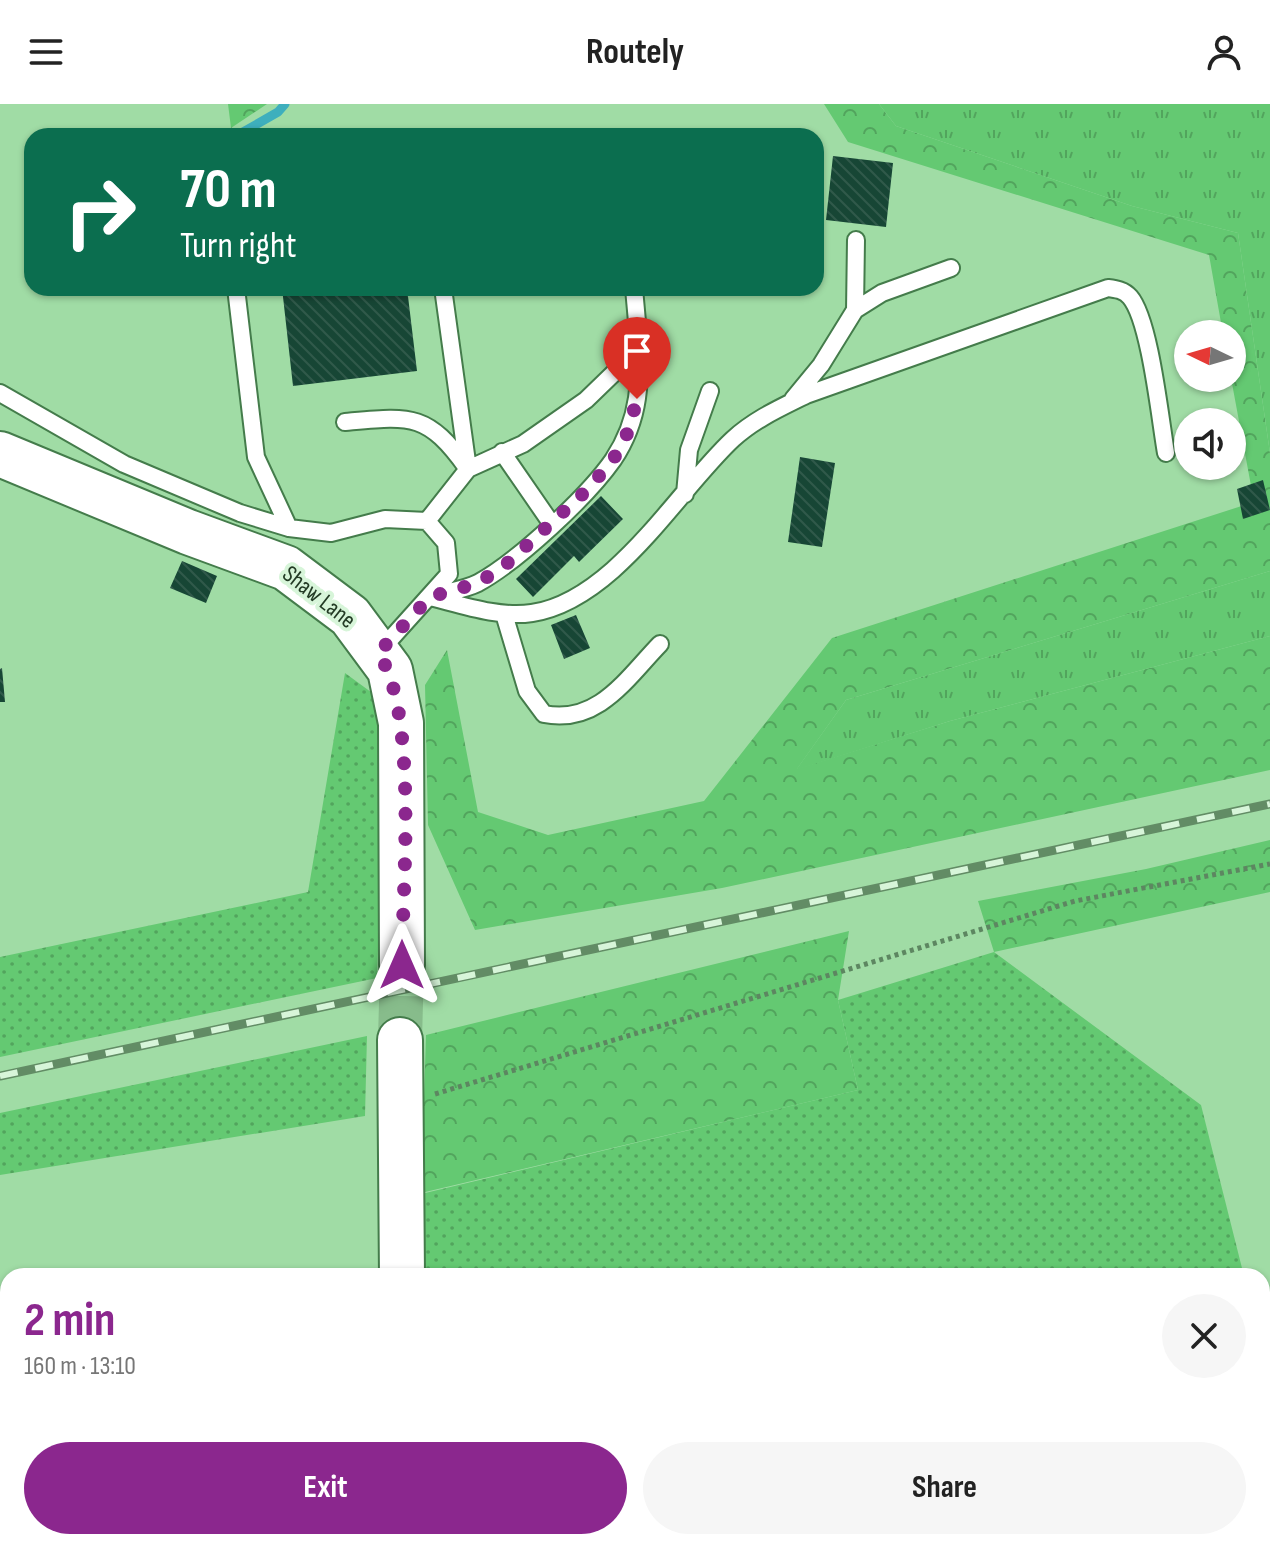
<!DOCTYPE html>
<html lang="en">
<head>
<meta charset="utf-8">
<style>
	body { margin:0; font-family:"Sofia Sans Condensed",sans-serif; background:#f6f6f6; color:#222; height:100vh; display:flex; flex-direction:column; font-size:30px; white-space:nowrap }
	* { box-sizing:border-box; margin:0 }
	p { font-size:26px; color:#767676 }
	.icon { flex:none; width:44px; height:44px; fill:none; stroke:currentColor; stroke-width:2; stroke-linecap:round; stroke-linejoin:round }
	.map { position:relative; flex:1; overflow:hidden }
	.details { position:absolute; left:0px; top:1164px; width:1270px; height:282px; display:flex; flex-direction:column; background:#fff; border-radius:24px 24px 0 0; box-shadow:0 2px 6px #0004 }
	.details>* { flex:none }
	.hud { position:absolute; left:24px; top:24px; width:800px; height:168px; border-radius:24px; box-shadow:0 2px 6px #0004; background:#0b6e4f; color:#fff; overflow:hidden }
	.needle { width:52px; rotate:275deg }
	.buttons { position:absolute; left:1174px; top:216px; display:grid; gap:16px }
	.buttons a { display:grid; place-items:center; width:72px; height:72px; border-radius:50%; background:#fff; box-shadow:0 2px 6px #0004; font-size:40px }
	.pin { position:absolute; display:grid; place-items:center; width:68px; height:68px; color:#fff; margin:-82px -34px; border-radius:50% 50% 50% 0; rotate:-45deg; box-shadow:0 0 8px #0007 }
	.pin .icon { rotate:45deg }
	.me { position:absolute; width:88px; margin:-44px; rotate:0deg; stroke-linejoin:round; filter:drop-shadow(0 0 6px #0008) }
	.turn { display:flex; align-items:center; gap:28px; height:168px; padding:0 24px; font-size:36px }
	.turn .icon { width:104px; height:104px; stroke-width:2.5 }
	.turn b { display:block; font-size:56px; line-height:68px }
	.round { display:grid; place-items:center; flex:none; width:84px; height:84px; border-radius:42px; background:#f6f6f6 }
	.overview { display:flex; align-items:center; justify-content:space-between; height:136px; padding:0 24px }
	h1 { font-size:48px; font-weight:700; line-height:60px; color:#8b278e }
	.button { display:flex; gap:16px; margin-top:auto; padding:16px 24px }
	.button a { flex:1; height:92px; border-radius:48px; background:#8b278e; color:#fff; font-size:32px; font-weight:700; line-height:92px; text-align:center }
	.button a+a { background:#f6f6f6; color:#222 }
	header { display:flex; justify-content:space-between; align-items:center; height:104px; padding:0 24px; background:#fff; font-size:36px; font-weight:700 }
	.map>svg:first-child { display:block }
</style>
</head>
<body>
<header><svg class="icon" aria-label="menu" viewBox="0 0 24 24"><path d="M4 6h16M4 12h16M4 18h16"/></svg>Routely<svg class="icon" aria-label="person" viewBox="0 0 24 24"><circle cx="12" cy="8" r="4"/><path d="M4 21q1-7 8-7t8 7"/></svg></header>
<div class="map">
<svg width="1270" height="1445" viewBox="0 0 1270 1445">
	<defs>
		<pattern id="grass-dots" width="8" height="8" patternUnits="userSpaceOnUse" patternTransform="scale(2)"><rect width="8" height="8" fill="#64c972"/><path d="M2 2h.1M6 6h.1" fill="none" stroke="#52a45d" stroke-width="1.8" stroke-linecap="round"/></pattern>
		<pattern id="forest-crowns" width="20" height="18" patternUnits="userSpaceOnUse" patternTransform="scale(2)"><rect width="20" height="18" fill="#64c972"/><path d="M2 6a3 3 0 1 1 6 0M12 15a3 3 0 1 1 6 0" fill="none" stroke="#52a45d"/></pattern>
		<pattern id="park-tufts" width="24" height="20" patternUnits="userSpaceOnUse" patternTransform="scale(2)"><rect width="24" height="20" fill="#64c972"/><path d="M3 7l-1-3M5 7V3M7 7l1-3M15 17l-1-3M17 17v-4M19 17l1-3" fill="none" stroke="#52a45d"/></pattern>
		<pattern id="building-back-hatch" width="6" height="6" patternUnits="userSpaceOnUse" patternTransform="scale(2)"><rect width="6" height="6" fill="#174635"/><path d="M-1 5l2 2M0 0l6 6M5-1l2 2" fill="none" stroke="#30594a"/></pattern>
	</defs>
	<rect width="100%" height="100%" fill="#a0dca5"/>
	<path fill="url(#grass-dots)" d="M 345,569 L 375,591 L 383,702 L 377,874 L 0,953 L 0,853 L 308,788 Z
		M 994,848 L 1201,1001 L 1244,1172 L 423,1172 L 421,1090 L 858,986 L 838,896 Z
		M 367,932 L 365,1012 L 0,1071 L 0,1009 Z
		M 1262,1244 L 1270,1275 L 1270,1445 L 434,1445 L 433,1438 L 1262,1438 Z"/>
	<path fill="url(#forest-crowns)" d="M 228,0 L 267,0 L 231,24 Z
		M 824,0 L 879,0 L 896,22 L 1132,102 L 1238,129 L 1270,349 L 1270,467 L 846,596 L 797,665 L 950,617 L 1270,532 L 1270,666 L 722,784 L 475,826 L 428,721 L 425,581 L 447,546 L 478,708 L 548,731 L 704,697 L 832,534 L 1254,398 L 1231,274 L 1232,230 L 1223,230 L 1209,151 L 848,38 Z
		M 1270,736 L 1270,788 L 994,848 L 978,797 L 1146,765 Z
		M 849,827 L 838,896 L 858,986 L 421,1089 L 426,931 Z"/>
	<path fill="url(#park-tufts)" d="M 879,0 L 1270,0 L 1270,349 L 1238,129 L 1132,102 L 896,22 Z
		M 1270,467 L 1270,532 L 950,617 L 796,666 L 846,596 Z"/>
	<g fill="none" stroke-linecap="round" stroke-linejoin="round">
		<path stroke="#3eafbd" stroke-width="9" d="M 236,32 L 278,8 L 285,0"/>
	</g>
	<path fill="url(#building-back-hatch)" d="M 833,52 L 893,59 L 886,123 L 826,116 Z
		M 282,184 L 407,184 L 417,267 L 293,282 Z
		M 800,353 L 835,359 L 822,443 L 788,438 Z
		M 1263,376 L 1270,406 L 1243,415 L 1237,385 Z
		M 601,392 L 623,415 L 579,458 L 574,452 L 533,493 L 516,475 Z
		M 182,457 L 217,472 L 206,499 L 170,484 Z
		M 576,511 L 590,544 L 564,555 L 551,521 Z
		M 2,564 L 5,598 L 0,598 L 0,565 Z"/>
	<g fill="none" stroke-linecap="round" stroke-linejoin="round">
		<path stroke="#87bc8b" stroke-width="44" stroke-dasharray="44 22" stroke-linecap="butt" d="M 400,936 L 402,861"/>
		<g stroke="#447c4b" stroke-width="20">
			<path id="lane" d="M 236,184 L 256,353 L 289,424
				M 443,184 L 468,365
				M 855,206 L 856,136
				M 0,289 L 124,360 L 240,409 L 289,424 L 331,429 L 385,415 L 427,417 L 446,439 L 449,470 L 378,549
				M 793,295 L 821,261 L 855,206 L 882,189 L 951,164
				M 345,318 C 410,312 427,308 467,364
				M 502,348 L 551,419
				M 685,390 L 689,346 L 710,287
				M 427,417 L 468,365 L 523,340 L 586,296 L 617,266 L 636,231
				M 430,493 C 462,501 499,514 532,509 C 615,496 677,387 733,335 C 755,315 780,304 806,291 L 1108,184 C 1116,185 1124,186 1130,193 C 1150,216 1160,315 1166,349
				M 431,493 C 446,488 464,486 478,479 C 518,457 587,393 613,356 C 625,338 634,315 637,294 C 642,258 637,220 634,184
				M 504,510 L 527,587 L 544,610 C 598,621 627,574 660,540
				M 1112,1438 L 1114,1445
				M 502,1445 L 553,1438"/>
		</g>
		<g stroke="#447c4b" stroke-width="48">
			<path id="secondary" d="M 0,350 L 188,428 L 286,464 L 350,512 L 390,566 L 401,619 L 402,861
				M 400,936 L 402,1172
				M 404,1438 L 404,1445"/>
		</g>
		<path stroke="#5d8661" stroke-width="5" stroke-dasharray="4 4" stroke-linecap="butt" d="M 435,990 L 1075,797 L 1270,760"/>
		<use href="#lane" stroke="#fff" stroke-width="16"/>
		<use href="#secondary" stroke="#fff" stroke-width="44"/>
		<g stroke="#628c65" stroke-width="9">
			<path id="rail" d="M 0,972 L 1270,700"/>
		</g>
		<use href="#rail" stroke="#d7f5d9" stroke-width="6" stroke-dasharray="18" stroke-linecap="butt"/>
	</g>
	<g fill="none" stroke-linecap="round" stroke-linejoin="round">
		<path stroke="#8b278e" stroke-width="14" stroke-dasharray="0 25.2" d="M 402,861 C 402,786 419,606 378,549 L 430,493 L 475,480 L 501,465 L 586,387 L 613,356 L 628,328 L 637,295"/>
	</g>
	<g text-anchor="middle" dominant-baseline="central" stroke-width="8" stroke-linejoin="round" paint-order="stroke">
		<g font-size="24" fill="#233b25" stroke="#d7f5d9">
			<text transform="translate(319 493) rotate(38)">Shaw Lane</text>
		</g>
	</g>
</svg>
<div class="buttons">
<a><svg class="needle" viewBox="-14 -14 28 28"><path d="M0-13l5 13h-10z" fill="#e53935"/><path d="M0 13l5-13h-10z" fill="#767676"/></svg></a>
<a><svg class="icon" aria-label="sound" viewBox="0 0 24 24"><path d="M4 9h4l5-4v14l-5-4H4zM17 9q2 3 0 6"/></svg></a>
</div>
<div class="pin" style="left:637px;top:295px;background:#d93025"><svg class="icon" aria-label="arrive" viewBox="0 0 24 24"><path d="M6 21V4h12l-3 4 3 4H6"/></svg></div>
<svg class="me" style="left:402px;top:861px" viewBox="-20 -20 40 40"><path d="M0-17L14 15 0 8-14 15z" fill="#8b278e" stroke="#fff" stroke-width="4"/></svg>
<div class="hud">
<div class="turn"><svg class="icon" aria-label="right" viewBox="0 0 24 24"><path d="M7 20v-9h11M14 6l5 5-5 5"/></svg><div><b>70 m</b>Turn right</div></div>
</div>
<section class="details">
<div class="overview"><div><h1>2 min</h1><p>160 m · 13:10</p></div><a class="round"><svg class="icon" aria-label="close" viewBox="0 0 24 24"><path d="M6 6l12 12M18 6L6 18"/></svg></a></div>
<div class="button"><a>Exit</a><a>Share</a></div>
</section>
</div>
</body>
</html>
